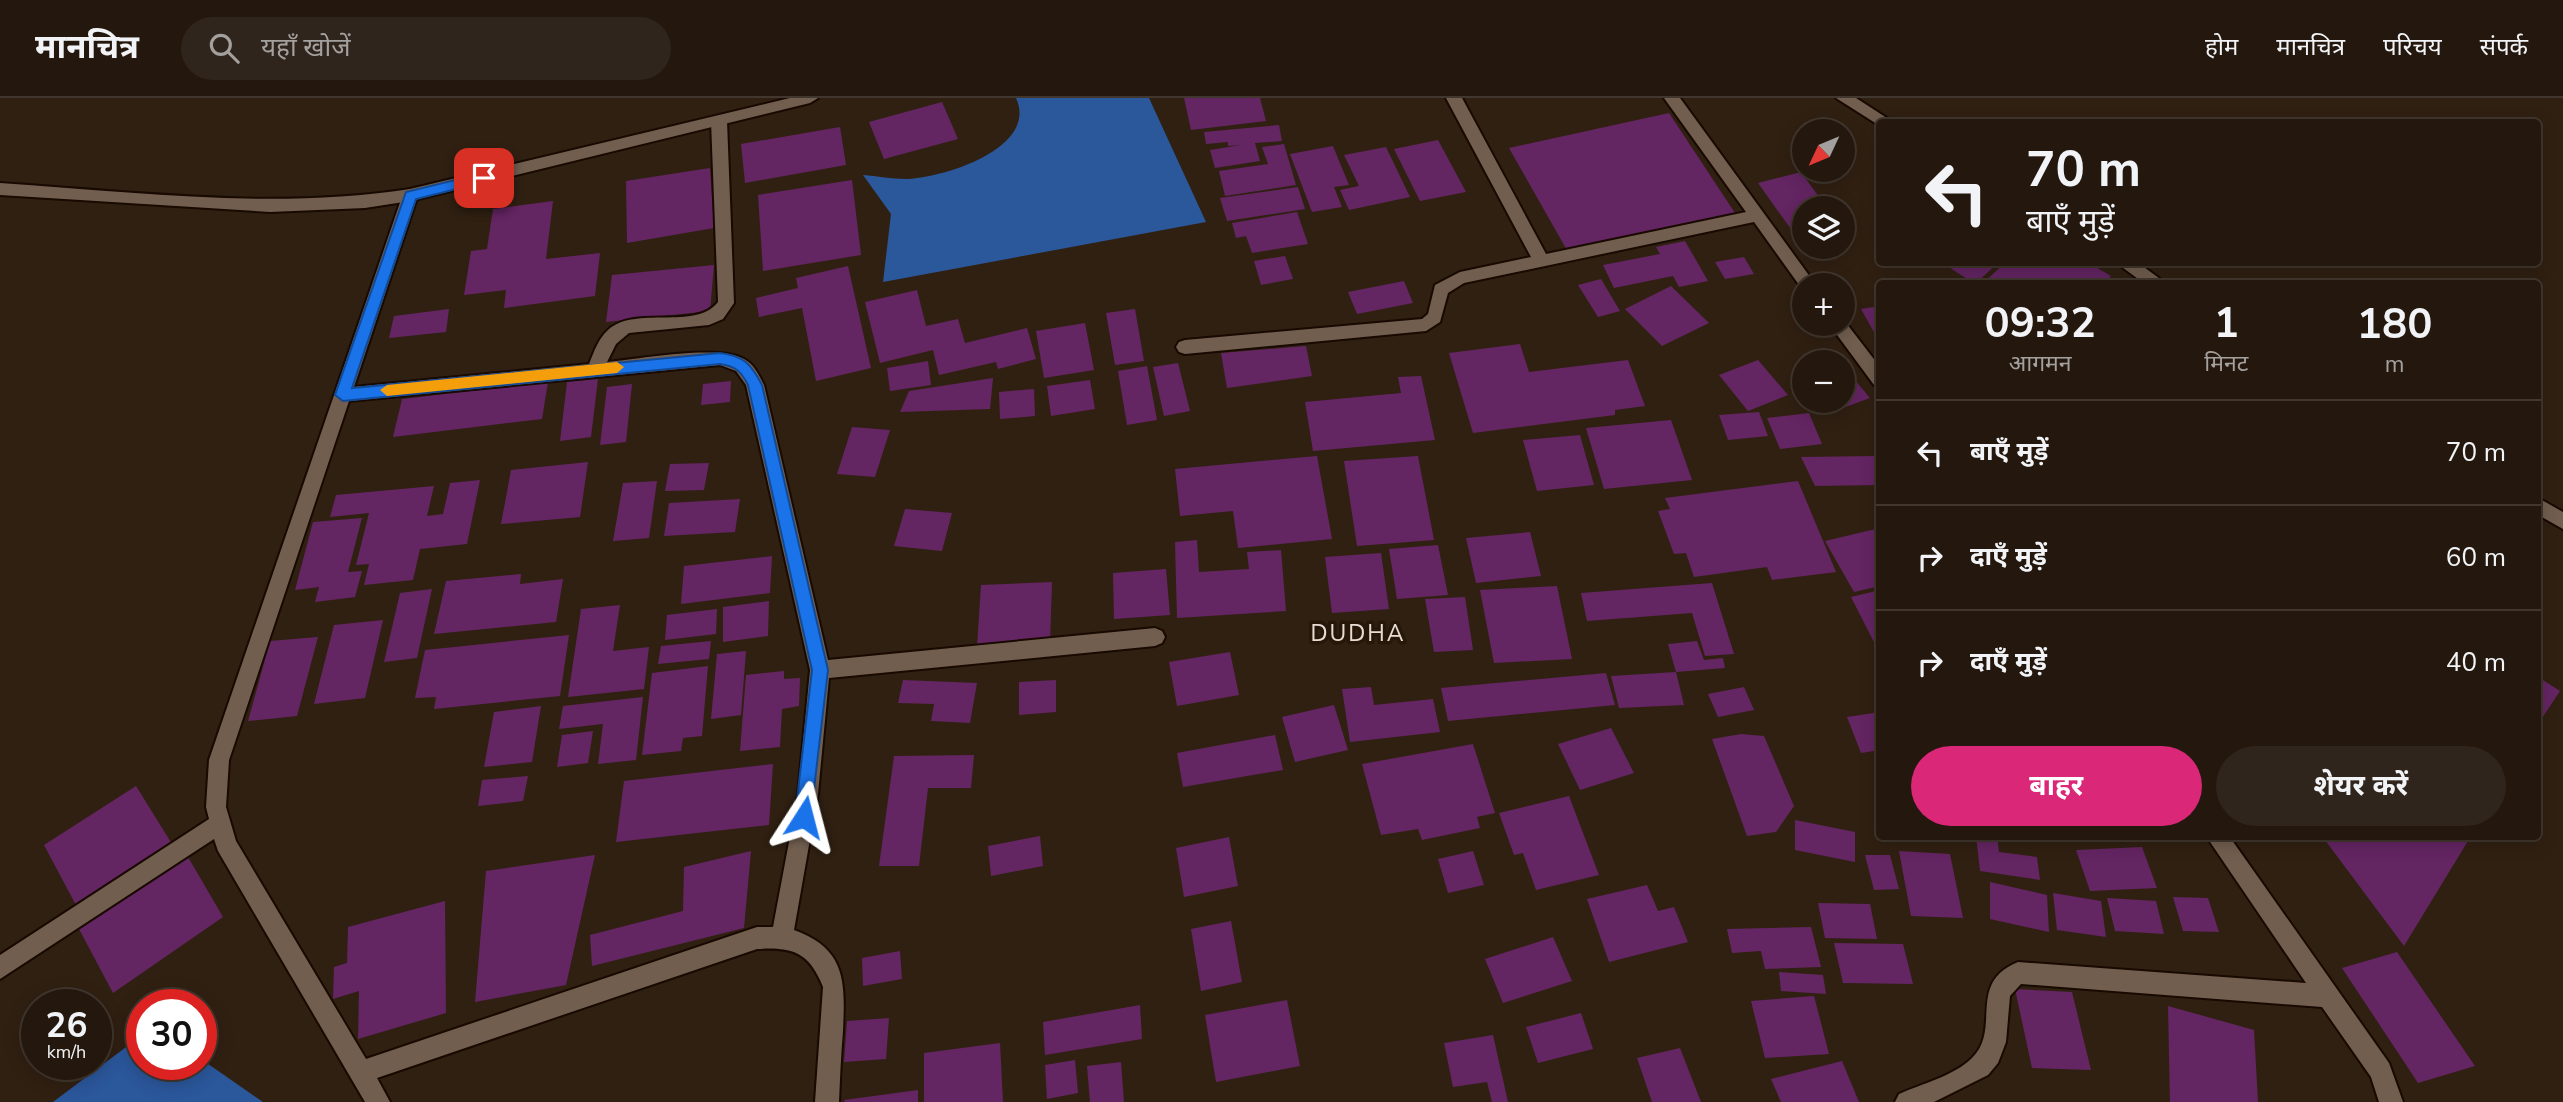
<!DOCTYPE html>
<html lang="hi">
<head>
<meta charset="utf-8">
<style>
	body { margin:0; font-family:"Nunito Sans","Noto Sans Devanagari",sans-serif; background:#30251c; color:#f1f3f6; height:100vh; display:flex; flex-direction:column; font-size:26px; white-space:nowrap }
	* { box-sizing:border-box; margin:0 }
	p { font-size:23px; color:#a3a09e }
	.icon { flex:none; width:38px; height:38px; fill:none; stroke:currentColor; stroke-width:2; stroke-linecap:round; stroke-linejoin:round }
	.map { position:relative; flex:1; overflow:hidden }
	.sheet { position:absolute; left:1876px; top:182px; width:665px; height:560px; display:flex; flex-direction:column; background:#24180e; border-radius:7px; box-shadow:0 4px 18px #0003,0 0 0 2px #41372e }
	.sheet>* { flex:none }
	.banner { position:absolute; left:1876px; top:21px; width:665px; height:147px; border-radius:7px; box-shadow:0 4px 18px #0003,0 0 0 2px #41372e; background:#24180e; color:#f1f3f6; overflow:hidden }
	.needle { width:46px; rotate:226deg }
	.fabs { position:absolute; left:1792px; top:21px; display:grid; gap:14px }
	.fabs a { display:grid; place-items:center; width:63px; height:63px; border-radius:50%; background:#24180e; box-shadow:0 4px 18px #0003,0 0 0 2px #41372e; font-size:35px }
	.speed { position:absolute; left:21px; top:891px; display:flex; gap:14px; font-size:35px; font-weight:700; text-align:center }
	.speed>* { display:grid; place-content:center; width:91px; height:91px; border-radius:50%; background:#24180e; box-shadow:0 4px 18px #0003,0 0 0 2px #41372e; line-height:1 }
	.speed small { font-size:18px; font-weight:400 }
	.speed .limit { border:10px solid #d22; background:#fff; color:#111 }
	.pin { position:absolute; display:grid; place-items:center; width:60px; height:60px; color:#fff; margin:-30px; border-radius:14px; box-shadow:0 4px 10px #0006 }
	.me { position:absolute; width:77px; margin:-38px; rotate:9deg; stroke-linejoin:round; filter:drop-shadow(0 0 5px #0008) }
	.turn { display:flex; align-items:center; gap:24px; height:147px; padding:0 35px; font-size:32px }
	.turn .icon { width:91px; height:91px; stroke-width:2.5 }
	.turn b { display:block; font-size:49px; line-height:60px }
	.eta { display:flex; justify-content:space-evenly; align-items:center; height:119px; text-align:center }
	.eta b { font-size:42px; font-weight:700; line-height:49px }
	.primary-button { display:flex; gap:14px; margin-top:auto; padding:14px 35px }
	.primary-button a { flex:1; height:80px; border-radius:42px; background:#db2777; color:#fff; font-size:28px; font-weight:700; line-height:80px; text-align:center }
	.primary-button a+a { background:#30251c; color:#f1f3f6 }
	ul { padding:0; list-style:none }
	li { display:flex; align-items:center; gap:21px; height:105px; padding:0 35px; border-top:2px solid #41372e }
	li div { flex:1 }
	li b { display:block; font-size:26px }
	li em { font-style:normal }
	header { display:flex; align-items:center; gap:42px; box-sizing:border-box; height:98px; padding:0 35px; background:#24180e; border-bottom:2px solid #41372e }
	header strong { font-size:33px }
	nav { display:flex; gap:38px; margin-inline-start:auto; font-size:24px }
	.search { width:490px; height:63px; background:#30251c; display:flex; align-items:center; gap:18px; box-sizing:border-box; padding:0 24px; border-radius:38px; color:#a3a09e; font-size:26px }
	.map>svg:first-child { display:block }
</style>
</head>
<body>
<header>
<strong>मानचित्र</strong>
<div class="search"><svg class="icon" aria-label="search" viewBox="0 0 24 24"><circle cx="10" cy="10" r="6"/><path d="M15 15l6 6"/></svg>यहाँ खोजें</div>
<nav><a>होम</a><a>मानचित्र</a><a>परिचय</a><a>संपर्क</a></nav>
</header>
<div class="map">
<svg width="2563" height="1004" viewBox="0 0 2563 1004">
	<rect width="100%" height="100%" fill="#302012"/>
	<path fill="#2b579b" d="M 1016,0 L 1149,0 L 1206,124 L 883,184 L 891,116 L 863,77 C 877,78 892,81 906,81 C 943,80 1039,50 1016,0 Z
		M 142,937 L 142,966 L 201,966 L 201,961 L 263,1004 L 53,1004 Z"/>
	<path fill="#642563" d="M 1184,0 L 1260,0 L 1266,23 L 1191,32 Z
		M 942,4 L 958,41 L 884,61 L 869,24 Z
		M 1669,15 L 1735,115 L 1568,154 L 1509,50 Z
		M 1279,27 L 1282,43 L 1255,45 L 1260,63 L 1215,70 L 1210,52 L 1241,47 L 1228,48 L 1228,44 L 1206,46 L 1204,34 Z
		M 840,29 L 846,67 L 745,85 L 741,46 Z
		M 1438,42 L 1466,94 L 1420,103 L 1394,51 Z
		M 1284,46 L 1296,87 L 1225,98 L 1219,73 L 1268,66 L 1262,49 Z
		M 1333,48 L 1349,87 L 1334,89 L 1342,109 L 1312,114 L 1290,56 Z
		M 1386,49 L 1410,99 L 1349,112 L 1340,92 L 1359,88 L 1344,57 Z
		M 710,70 L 714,130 L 627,145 L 626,83 Z
		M 1801,74 L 1827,110 L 1804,110 L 1804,149 L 1812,150 L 1805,151 L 1758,85 Z
		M 852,82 L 861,157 L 763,173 L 758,97 Z
		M 1298,89 L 1305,111 L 1227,123 L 1220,100 Z
		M 553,103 L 546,161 L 600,155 L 595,198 L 504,210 L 506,192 L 464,197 L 471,153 L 487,151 L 493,111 Z
		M 1297,114 L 1308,146 L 1252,155 L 1246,138 L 1236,140 L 1232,125 Z
		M 1685,143 L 1708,183 L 1679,189 L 1673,178 L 1614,190 L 1603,167 L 1660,156 L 1656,149 Z
		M 1285,158 L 1293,181 L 1261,187 L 1254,163 Z
		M 1744,159 L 1754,176 L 1725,181 L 1715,164 Z
		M 1941,164 L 1999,164 L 1975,186 Z
		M 2006,164 L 2087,164 L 2111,178 L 2104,186 L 1982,186 Z
		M 714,167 L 710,213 L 606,224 L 612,177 Z
		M 848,168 L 871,270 L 816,283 L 802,210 L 759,219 L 756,200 L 798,190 L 796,180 Z
		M 1601,181 L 1620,213 L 1598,219 L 1578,187 Z
		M 1404,183 L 1413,205 L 1357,216 L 1348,194 Z
		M 1671,188 L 1709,225 L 1662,248 L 1625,211 Z
		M 917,192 L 926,228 L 958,221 L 965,245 L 1027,230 L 1036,261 L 998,271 L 996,264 L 939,277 L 933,252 L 880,265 L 865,204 Z
		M 1880,208 L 1880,245 L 1861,211 Z
		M 449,211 L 446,234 L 389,240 L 394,218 Z
		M 1135,211 L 1144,263 L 1115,267 L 1106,215 Z
		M 1085,225 L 1094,272 L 1044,280 L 1036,233 Z
		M 1520,246 L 1529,274 L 1628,262 L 1645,308 L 1615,312 L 1615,317 L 1473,335 L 1449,255 Z
		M 1306,248 L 1312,278 L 1227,290 L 1221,255 Z
		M 1758,262 L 1788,297 L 1748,313 L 1719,277 Z
		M 928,263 L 931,287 L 890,293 L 887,270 Z
		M 1178,265 L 1190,313 L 1164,318 L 1153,269 Z
		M 1147,268 L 1157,322 L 1127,327 L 1118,273 Z
		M 1421,278 L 1435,342 L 1313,353 L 1305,304 L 1401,295 L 1398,279 Z
		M 993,280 L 990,311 L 900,314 L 909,293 Z
		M 598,281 L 591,339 L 560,343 L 567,284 Z
		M 1090,282 L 1095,311 L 1051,318 L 1047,288 Z
		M 1855,282 L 1870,300 L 1837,312 L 1831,303 L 1843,303 L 1843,286 Z
		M 731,283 L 730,304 L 701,307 L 703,286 Z
		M 548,284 L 542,321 L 393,339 L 402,301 Z
		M 632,286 L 626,344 L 600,347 L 607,289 Z
		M 1034,291 L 1035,318 L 1000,321 L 999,294 Z
		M 1759,314 L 1768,338 L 1728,342 L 1719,317 Z
		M 1809,315 L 1822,346 L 1780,351 L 1767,320 Z
		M 1671,322 L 1692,382 L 1604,391 L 1586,330 Z
		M 852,329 L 890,332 L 875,379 L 837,376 Z
		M 1580,337 L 1594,387 L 1537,393 L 1523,342 Z
		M 1317,358 L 1332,441 L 1238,450 L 1233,413 L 1180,418 L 1175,371 Z
		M 1418,358 L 1434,442 L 1357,448 L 1344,363 Z
		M 1876,358 L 1880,365 L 1880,387 L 1815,388 L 1801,359 Z
		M 588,364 L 580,419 L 501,426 L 511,372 Z
		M 709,365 L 704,392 L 665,393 L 670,366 Z
		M 480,382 L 467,446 L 420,451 L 413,482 L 364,487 L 369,466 L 356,467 L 369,415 L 330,419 L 336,397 L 434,388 L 427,418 L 443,416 L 450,385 Z
		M 657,383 L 649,440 L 613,443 L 623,385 Z
		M 1798,383 L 1836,474 L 1772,482 L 1767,469 L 1694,479 L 1686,455 L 1674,456 L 1658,413 L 1670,411 L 1665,400 Z
		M 740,401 L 735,434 L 664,438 L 669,405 Z
		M 905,411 L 952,415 L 942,453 L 894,448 Z
		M 362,420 L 348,474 L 362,473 L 355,499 L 315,504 L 319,489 L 295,492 L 313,424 Z
		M 1880,430 L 1880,488 L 1854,494 L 1825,443 Z
		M 1530,434 L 1541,478 L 1476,485 L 1466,440 Z
		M 1197,442 L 1199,474 L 1249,471 L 1247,454 L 1281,452 L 1286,513 L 1177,520 L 1175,444 Z
		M 1438,447 L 1448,497 L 1397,501 L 1389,451 Z
		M 1381,455 L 1389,511 L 1332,515 L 1325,459 Z
		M 772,458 L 770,495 L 681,506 L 684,468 Z
		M 1166,471 L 1170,517 L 1114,521 L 1113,475 Z
		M 521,476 L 520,486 L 563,481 L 556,524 L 434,536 L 446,483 Z
		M 1052,484 L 1050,545 L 977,549 L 981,487 Z
		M 1712,485 L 1734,556 L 1705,558 L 1692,515 L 1587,523 L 1581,495 Z
		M 1557,488 L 1572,561 L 1494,565 L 1480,492 Z
		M 432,491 L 417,560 L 384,564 L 400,495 Z
		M 1880,492 L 1880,556 L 1851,499 Z
		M 1465,499 L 1473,552 L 1434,554 L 1425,501 Z
		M 769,503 L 768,538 L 723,544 L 723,509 Z
		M 620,507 L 613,553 L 649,549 L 644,591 L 568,599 L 581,511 Z
		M 717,511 L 716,536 L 665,542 L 667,517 Z
		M 383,522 L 365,600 L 314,606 L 334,527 Z
		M 569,537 L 560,598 L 434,611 L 436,599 L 415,600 L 425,552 Z
		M 318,539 L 297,618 L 248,623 L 270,543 Z
		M 711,543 L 709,561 L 658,566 L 661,548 Z
		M 1697,543 L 1704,562 L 1723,560 L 1725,570 L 1676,574 L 1668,546 Z
		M 746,553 L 741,617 L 711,621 L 717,556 Z
		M 1230,554 L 1239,597 L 1177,608 L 1169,564 Z
		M 708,568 L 702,638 L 683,640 L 681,653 L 642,657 L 652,575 Z
		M 784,573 L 784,581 L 800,580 L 799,608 L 782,611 L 780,649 L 740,653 L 746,577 Z
		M 1676,574 L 1684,607 L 1619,610 L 1611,578 Z
		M 1606,575 L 1615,607 L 1448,623 L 1441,590 Z
		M 2538,579 L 2560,593 L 2538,626 Z
		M 903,582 L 977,585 L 970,625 L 931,623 L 934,606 L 898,605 Z
		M 1056,582 L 1056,614 L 1019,617 L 1019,584 Z
		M 1371,589 L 1374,607 L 1433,601 L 1440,634 L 1350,644 L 1342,591 Z
		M 1744,589 L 1754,612 L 1718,619 L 1708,596 Z
		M 643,599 L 636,662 L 598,666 L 603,626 L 559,631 L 563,608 Z
		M 1334,607 L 1348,652 L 1295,664 L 1282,619 Z
		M 541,608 L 532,664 L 484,669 L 494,614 Z
		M 1880,614 L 1880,652 L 1861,655 L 1847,619 Z
		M 1611,630 L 1634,675 L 1580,692 L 1558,646 Z
		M 593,633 L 588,665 L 557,669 L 562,637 Z
		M 1741,636 L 1764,638 L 1794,708 L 1776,734 L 1747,738 L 1712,641 Z
		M 1275,637 L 1283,672 L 1183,689 L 1177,655 Z
		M 1473,646 L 1495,715 L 1477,719 L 1480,730 L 1422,742 L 1418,731 L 1381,737 L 1362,666 Z
		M 974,657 L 971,690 L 928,690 L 919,768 L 879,768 L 894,658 Z
		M 773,666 L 769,727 L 616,744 L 624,683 Z
		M 528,678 L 523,703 L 478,708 L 482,682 Z
		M 136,688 L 172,746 L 77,809 L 44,747 Z
		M 1569,698 L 1599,777 L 1536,792 L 1523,755 L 1514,757 L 1499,715 Z
		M 1795,722 L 1855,734 L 1855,764 L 1795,752 Z
		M 1040,738 L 1043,768 L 991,778 L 988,748 Z
		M 1976,738 L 1997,738 L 1999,754 L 2037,759 L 2040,782 L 1980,773 Z
		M 2322,738 L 2471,738 L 2404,848 Z
		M 1229,739 L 1238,788 L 1184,799 L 1176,750 Z
		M 2142,749 L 2157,790 L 2090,793 L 2076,752 Z
		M 751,753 L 744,830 L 592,868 L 590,837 L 683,813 L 684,769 Z
		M 1473,753 L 1484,787 L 1448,795 L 1438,761 Z
		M 1899,753 L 1950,756 L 1963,820 L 1911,818 Z
		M 595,757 L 566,887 L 475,904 L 486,773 Z
		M 1865,757 L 1890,757 L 1899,791 L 1874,792 Z
		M 188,759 L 223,819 L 113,895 L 79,831 Z
		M 1990,784 L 2047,797 L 2049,834 L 1990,821 Z
		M 1647,787 L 1658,813 L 1674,809 L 1688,844 L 1609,864 L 1587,801 Z
		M 2053,795 L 2101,803 L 2106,839 L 2057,832 Z
		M 2173,799 L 2208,800 L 2219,834 L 2183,833 Z
		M 2107,800 L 2156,803 L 2164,836 L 2115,833 Z
		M 445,803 L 446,915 L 358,941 L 359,893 L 333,901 L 334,869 L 347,865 L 348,829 Z
		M 1818,805 L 1870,806 L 1877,841 L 1825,840 Z
		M 1231,823 L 1242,884 L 1201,893 L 1191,831 Z
		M 1811,829 L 1821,869 L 1765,871 L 1761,853 L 1732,855 L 1727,831 Z
		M 1553,839 L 1572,883 L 1503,905 L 1485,861 Z
		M 1834,845 L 1903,846 L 1913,886 L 1843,885 Z
		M 900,853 L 902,881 L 863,888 L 862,860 Z
		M 2397,854 L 2475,968 L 2418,985 L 2342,870 Z
		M 1779,874 L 1823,877 L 1826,896 L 1781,893 Z
		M 2015,891 L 2072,894 L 2091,972 L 2032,970 Z
		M 1814,898 L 1829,956 L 1765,960 L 1751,903 Z
		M 1287,902 L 1300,968 L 1216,984 L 1205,917 Z
		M 1140,907 L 1142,941 L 1045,957 L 1043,924 Z
		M 2168,908 L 2254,932 L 2258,1004 L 2170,1004 Z
		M 1581,915 L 1593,951 L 1538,965 L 1526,929 Z
		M 889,920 L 886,961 L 844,964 L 847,923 Z
		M 1493,937 L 1508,1004 L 1492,1004 L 1487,984 L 1453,989 L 1444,945 Z
		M 1000,945 L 1003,1004 L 924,1004 L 924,955 Z
		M 1680,950 L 1701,1004 L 1652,1004 L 1637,960 Z
		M 1075,962 L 1078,995 L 1047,1001 L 1045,967 Z
		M 1842,963 L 1859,1004 L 1781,1004 L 1771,981 Z
		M 1121,964 L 1124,1004 L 1090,1004 L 1087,968 Z
		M 918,992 L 918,1004 L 845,1004 L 844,1002 Z"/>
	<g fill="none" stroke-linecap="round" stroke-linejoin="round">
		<g stroke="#180901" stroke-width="4">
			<path id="minor" d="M 1446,0 L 1462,0 L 1546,156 L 1746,114 L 1664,0 L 1680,0 L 1816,187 L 1804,187 L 1804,192 L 1802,191 L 1754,124 L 1464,185 L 1448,195 L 1440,224 L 1426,233 L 1185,256 L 1179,254 L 1176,249 L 1179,244 L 1185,242 L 1422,221 L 1428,216 L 1435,187 L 1460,174 L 1531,159 Z
				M 719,18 L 727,23 L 734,205 L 723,221 L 709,227 L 629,235 L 616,246 L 607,264 C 639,261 719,246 744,261 C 754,266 759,277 764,287 L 828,562 L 1155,530 L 1162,533 L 1165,539 L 1162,545 L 1155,548 L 829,580 L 818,696 L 794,832 C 847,851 845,885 843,933 C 841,957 840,980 839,1004 L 815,1004 L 823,889 C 809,854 793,849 757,851 L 377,980 L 390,1004 L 365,1004 L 218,753 L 214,741 L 0,881 L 0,857 L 209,721 L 206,709 L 209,662 L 404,93 L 410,91 L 418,97 L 354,289 L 589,266 C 594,254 598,241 608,232 C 635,207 696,233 718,204 L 711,23 ZM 720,267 L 736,273 L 746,287 L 810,572 L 798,696 L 773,829 L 757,829 L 366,961 L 236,743 L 226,709 L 229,662 L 349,303 Z
				M 1843,221 L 1880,269 L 1880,289 L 1874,287 L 1829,226 L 1843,226 Z
				M 2206,738 L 2229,738 L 2389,965 L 2403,1004 L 2379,1004 L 2371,979 L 2322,909 L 2021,886 L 2010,898 L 2006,944 L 1998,965 L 1988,977 L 1934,1004 L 1895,1004 L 1899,996 C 1921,986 1954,978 1972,960 C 2002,931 1966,885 2018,864 L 2306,885 Z"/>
		</g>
		<g stroke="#180901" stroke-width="4">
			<path id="tertiary" d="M 790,0 L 818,0 L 810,5 L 410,103 L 365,110 L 270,114 L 0,97 L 0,85 C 136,94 275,112 410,91 Z
				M 1836,0 L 1856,0 L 1893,24 L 1880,24 L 1880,28 Z
				M 2115,164 L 2137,164 L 2167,186 L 2145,186 Z
				M 2538,400 L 2563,414 L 2563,431 L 2538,417 Z"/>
		</g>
		<use href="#minor" fill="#715e4f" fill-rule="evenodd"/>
		<use href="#tertiary" fill="#715e4f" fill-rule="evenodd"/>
	</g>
	<path fill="#1a73e8" stroke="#114b97" stroke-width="2" d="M 484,75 L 489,77 L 489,83 L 416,101 L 352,290 L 720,255 C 744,258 751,266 762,287 L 828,572 L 810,725 L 804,728 L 797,725 L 795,719 L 812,572 L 748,287 C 741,273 735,268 720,266 L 343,303 L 335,297 L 406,94 Z"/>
	<path fill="#f59e0b" d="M 617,264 L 624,269 L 617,275 L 387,298 L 380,292 L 387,287 Z"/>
	<g text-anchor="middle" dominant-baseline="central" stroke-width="7" stroke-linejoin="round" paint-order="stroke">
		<g font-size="23" letter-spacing="2" fill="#e8ddd4" stroke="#261709">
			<text x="1358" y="535">DUDHA</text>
		</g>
	</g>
</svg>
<div class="fabs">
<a><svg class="needle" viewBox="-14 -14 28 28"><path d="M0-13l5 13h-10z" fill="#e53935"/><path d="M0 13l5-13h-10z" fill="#a3a09e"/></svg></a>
<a><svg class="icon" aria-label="layers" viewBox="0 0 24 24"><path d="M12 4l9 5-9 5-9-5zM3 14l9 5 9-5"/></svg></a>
<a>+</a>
<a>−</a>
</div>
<div class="speed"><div>26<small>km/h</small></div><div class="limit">30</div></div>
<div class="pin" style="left:484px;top:80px;background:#d93025"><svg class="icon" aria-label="arrive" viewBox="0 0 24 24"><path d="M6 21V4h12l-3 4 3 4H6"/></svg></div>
<svg class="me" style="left:804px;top:719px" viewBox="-20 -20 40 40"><path d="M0-17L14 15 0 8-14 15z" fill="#1a73e8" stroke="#fff" stroke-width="4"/></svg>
<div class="banner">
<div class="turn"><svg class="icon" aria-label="left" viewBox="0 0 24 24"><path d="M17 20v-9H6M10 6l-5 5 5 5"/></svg><div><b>70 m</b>बाएँ मुड़ें</div></div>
</div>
<section class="sheet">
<div class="eta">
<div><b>09:32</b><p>आगमन</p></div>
<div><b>1</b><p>मिनट</p></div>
<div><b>180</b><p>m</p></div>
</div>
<ul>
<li><svg class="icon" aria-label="left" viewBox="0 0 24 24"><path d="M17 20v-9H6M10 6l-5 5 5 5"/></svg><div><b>बाएँ मुड़ें</b></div><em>70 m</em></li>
<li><svg class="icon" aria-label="right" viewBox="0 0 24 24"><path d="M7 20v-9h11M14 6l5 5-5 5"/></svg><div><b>दाएँ मुड़ें</b></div><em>60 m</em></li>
<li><svg class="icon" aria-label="right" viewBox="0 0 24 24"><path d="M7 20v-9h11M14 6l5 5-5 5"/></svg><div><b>दाएँ मुड़ें</b></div><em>40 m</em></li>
</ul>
<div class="primary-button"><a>बाहर</a><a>शेयर करें</a></div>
</section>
</div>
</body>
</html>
